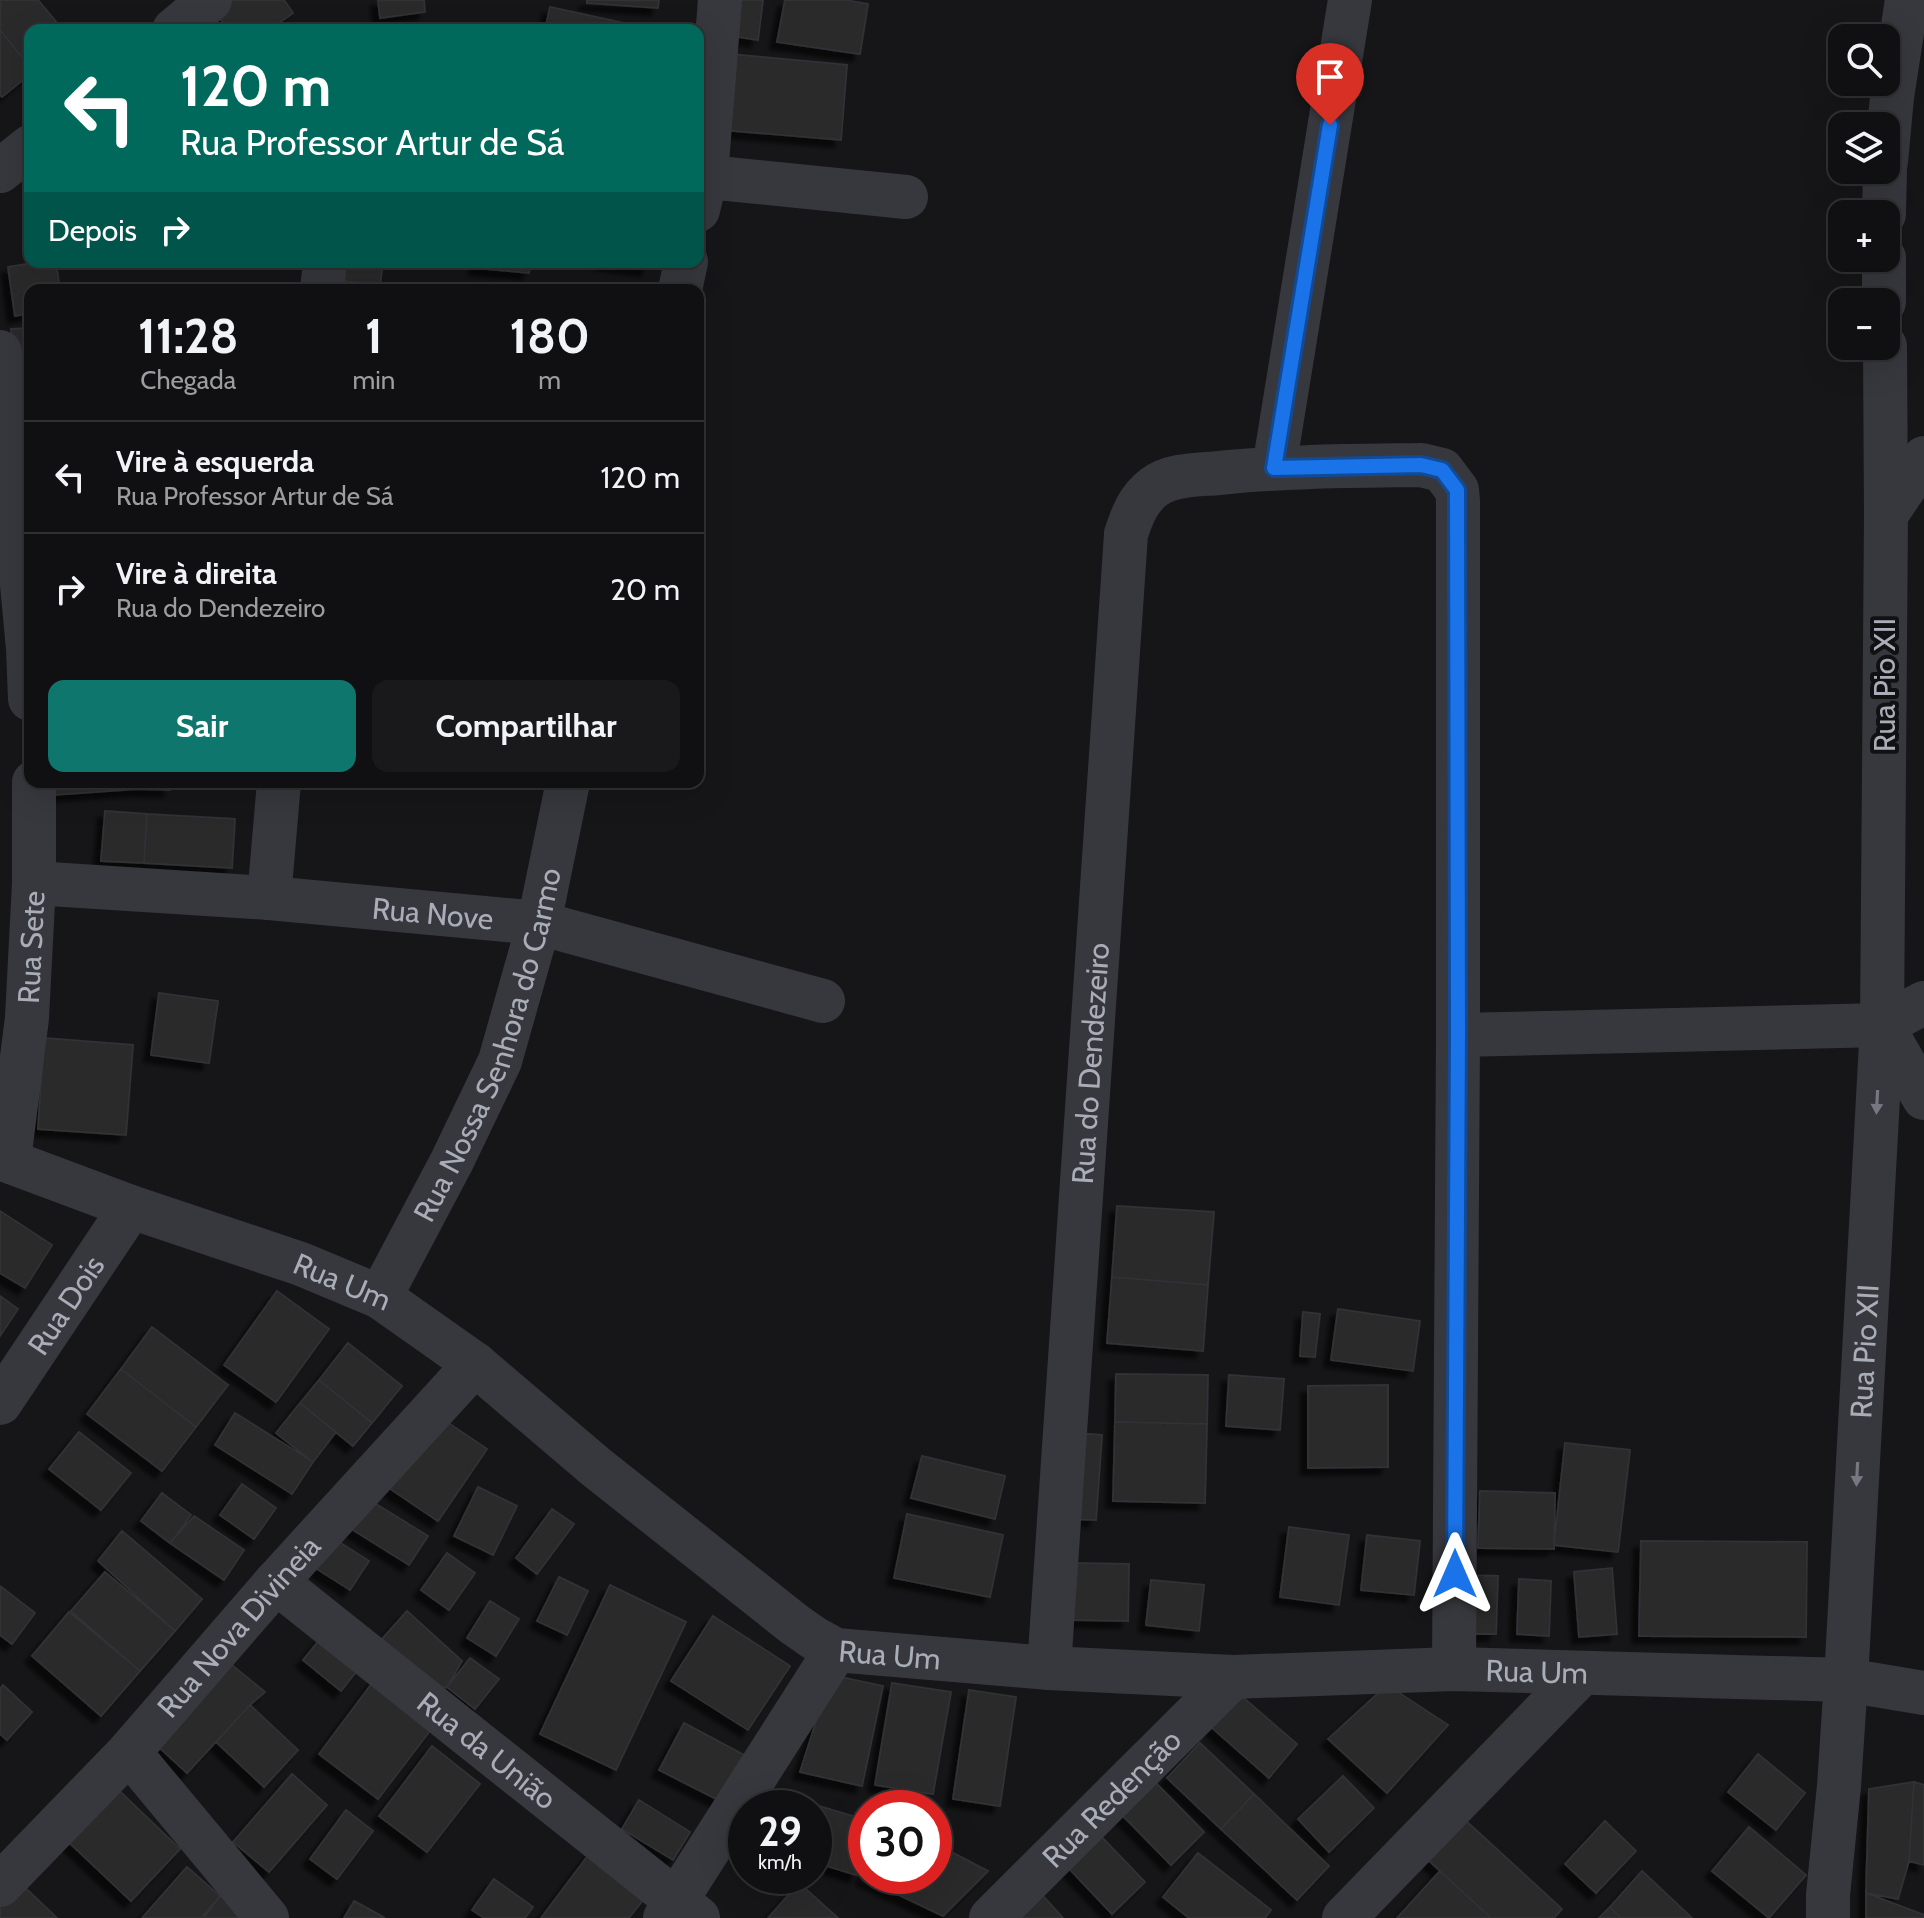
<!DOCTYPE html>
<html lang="pt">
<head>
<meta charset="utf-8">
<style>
	body { margin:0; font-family:Cabin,sans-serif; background:#19191b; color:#f1f3f6; height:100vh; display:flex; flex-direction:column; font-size:30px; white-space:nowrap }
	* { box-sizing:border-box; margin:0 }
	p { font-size:26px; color:#9c9d9f }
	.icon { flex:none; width:44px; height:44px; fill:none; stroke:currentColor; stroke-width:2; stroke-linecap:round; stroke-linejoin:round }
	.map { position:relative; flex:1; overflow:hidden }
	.details { position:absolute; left:24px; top:284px; width:680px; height:504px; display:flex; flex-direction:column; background:#101012; border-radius:16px; box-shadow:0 8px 32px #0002,0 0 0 2px #303032 }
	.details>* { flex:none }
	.top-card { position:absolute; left:24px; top:24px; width:680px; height:244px; border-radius:16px; box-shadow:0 8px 32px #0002,0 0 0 2px #303032; background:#00695c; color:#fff; overflow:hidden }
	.tools { position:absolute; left:1828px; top:24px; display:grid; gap:16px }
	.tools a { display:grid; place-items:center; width:72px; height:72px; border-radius:16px; background:#101012; box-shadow:0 8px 32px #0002,0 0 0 2px #303032; font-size:40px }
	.speed { position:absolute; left:728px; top:1790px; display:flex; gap:16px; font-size:40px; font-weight:700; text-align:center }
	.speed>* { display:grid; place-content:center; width:104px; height:104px; border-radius:50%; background:#101012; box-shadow:0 8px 32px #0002,0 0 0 2px #303032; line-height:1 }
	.speed small { font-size:20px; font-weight:400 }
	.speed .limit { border:12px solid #d22; background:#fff; color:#111 }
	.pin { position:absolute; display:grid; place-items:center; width:68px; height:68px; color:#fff; margin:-82px -34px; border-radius:50% 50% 50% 0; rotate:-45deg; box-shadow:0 0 8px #0007 }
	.pin .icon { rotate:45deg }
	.me { position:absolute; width:88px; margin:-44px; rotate:0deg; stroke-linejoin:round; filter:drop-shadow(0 0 6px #0008) }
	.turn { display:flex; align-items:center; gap:28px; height:168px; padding:0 24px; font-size:36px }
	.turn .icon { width:104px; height:104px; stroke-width:2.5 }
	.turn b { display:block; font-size:56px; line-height:68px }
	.then { display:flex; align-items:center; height:76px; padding:0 24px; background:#0003; gap:16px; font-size:30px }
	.eta { display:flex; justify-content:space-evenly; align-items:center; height:136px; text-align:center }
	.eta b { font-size:48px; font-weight:700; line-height:56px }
	.action { display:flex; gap:16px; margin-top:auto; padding:16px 24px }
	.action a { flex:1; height:92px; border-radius:16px; background:#0f766e; color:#fff; font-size:32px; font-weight:700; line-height:92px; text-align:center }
	.action a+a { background:#19191b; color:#f1f3f6 }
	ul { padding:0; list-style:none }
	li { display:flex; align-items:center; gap:24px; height:112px; padding:0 24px; border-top:2px solid #303032 }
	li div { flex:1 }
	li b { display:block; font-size:30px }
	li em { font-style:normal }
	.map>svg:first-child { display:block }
</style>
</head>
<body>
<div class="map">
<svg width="1924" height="1918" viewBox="0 0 1924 1918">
	<defs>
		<filter id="shadow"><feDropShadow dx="-7" dy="7" stdDeviation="2" flood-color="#0009"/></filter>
	</defs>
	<rect width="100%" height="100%" fill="#161618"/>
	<path fill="#29292c" stroke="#303034" stroke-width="2" filter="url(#shadow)" d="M 1,0 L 38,0 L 63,30 L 30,30 L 30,67 L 0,30 Z
		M 231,0 L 284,0 L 293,13 L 269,30 L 228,30 L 215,11 Z
		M 378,0 L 424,0 L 425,12 L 380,18 Z
		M 587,0 L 659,0 L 658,8 L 587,3 Z
		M 731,0 L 763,0 L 758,40 L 726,35 Z
		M 785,0 L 845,0 L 868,4 L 860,54 L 777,42 Z
		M 550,7 L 656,30 L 545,30 Z
		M 0,30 L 30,67 L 30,74 L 2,97 L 0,95 Z
		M 730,54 L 847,65 L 841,140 L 723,130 Z
		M 38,262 L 56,262 L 60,290 L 30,290 L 30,313 L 15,316 L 8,267 Z
		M 331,262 L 383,262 L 380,285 L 329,279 Z
		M 476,262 L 531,262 L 529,273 L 476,268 Z
		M 598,262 L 649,262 L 648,269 Z
		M 30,328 L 30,384 L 14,385 L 11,329 Z
		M 52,782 L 137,782 L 137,789 L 53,795 Z
		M 137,782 L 170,782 L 170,790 L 137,789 Z
		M 105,811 L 147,814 L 144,863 L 101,861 Z
		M 147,814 L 235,819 L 232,868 L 144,863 Z
		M 159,993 L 218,1001 L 209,1063 L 151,1055 Z
		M 44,1038 L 133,1045 L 126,1135 L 38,1129 Z
		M 1117,1206 L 1214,1212 L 1208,1285 L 1112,1277 Z
		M 0,1211 L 52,1245 L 25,1288 L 0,1273 Z
		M 1112,1277 L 1208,1285 L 1203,1351 L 1107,1343 Z
		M 277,1291 L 329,1329 L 276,1402 L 224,1365 Z
		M 0,1296 L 18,1309 L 0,1336 Z
		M 1338,1309 L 1420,1321 L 1413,1371 L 1331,1360 Z
		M 1303,1312 L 1320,1314 L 1315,1357 L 1300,1356 Z
		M 152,1327 L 228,1385 L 196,1427 L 121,1369 Z
		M 348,1343 L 402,1386 L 372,1423 L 319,1380 Z
		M 121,1369 L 196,1427 L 162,1471 L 87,1414 Z
		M 1116,1374 L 1208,1375 L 1207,1424 L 1115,1422 Z
		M 1229,1375 L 1284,1379 L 1280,1430 L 1226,1426 Z
		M 319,1380 L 372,1423 L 353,1446 L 300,1403 Z
		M 1388,1385 L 1388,1467 L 1308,1468 L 1308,1386 Z
		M 300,1403 L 336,1432 L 313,1462 L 276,1433 Z
		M 235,1413 L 313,1462 L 292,1494 L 215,1445 Z
		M 438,1416 L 487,1449 L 438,1521 L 389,1488 Z
		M 1115,1422 L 1207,1424 L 1205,1503 L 1113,1501 Z
		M 79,1432 L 131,1473 L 101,1510 L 49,1469 Z
		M 1076,1433 L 1102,1435 L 1096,1520 L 1069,1519 Z
		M 1565,1443 L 1630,1450 L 1618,1552 L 1554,1545 Z
		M 922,1456 L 1005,1476 L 995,1519 L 911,1498 Z
		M 242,1484 L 276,1508 L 254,1539 L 220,1515 Z
		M 478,1487 L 517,1506 L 493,1555 L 454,1536 Z
		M 1480,1491 L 1555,1493 L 1554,1549 L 1478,1548 Z
		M 162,1493 L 191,1515 L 170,1543 L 141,1521 Z
		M 363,1496 L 428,1536 L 409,1565 L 345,1525 Z
		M 552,1509 L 574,1524 L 537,1574 L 516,1558 Z
		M 907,1514 L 1003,1535 L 990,1597 L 894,1578 Z
		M 194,1516 L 244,1550 L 224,1580 L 170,1543 Z
		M 1289,1527 L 1349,1535 L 1339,1605 L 1280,1597 Z
		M 122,1531 L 202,1599 L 175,1631 L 98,1561 Z
		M 1367,1535 L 1420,1541 L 1414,1595 L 1361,1590 Z
		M 336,1540 L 369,1561 L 350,1590 L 317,1569 Z
		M 1641,1541 L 1807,1542 L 1806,1637 L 1639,1636 Z
		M 447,1553 L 475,1573 L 449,1610 L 421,1590 Z
		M 1074,1563 L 1129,1564 L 1128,1621 L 1073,1620 Z
		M 1612,1568 L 1617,1634 L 1579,1637 L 1574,1572 Z
		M 105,1572 L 175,1631 L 140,1671 L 71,1611 Z
		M 1464,1575 L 1498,1576 L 1496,1634 L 1463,1634 Z
		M 559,1577 L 588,1591 L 567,1635 L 537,1621 Z
		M 1519,1579 L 1551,1581 L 1549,1636 L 1517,1634 Z
		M 1151,1580 L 1204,1585 L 1199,1631 L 1146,1625 Z
		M 610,1585 L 686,1622 L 616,1770 L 540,1734 Z
		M 0,1586 L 35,1613 L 12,1644 L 0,1635 Z
		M 490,1601 L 519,1619 L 496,1656 L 467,1638 Z
		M 407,1611 L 462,1661 L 447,1687 L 436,1688 L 382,1639 Z
		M 69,1612 L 140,1671 L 101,1716 L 32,1656 Z
		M 713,1616 L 790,1666 L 748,1730 L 671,1681 Z
		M 325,1633 L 363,1663 L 341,1691 L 303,1660 Z
		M 223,1658 L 265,1692 L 250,1705 L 187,1773 L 149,1738 Z
		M 470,1658 L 499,1679 L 475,1709 L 447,1687 Z
		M 379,1674 L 439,1719 L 378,1799 L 319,1754 Z
		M 831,1675 L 883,1686 L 862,1786 L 800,1772 Z
		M 892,1683 L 951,1692 L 933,1794 L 875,1785 Z
		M 3,1685 L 32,1712 L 7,1740 L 0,1734 L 0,1689 Z
		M 1387,1685 L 1448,1725 L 1387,1793 L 1328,1739 Z
		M 969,1690 L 1016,1697 L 1000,1806 L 953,1799 Z
		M 1239,1694 L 1297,1744 L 1269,1778 L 1211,1727 Z
		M 250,1705 L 298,1750 L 264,1787 L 216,1742 Z
		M 684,1723 L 744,1755 L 720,1801 L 659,1770 Z
		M 1200,1743 L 1254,1794 L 1221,1829 L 1167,1778 Z
		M 432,1746 L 480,1784 L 427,1852 L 379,1816 Z
		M 1758,1754 L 1805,1793 L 1776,1830 L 1728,1792 Z
		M 292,1774 L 327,1805 L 269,1872 L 233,1842 Z
		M 1343,1776 L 1374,1808 L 1329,1852 L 1298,1819 Z
		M 109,1781 L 180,1849 L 131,1901 L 60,1834 Z
		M 1914,1782 L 1924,1785 L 1924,1865 L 1909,1861 Z
		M 1914,1782 L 1909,1861 L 1898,1899 L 1866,1893 L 1869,1789 Z
		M 1156,1783 L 1204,1832 L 1171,1865 L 1123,1816 Z
		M 772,1792 L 866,1820 L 866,1844 L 856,1875 L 814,1862 L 814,1808 L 767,1808 Z
		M 1254,1794 L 1329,1866 L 1297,1900 L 1221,1829 Z
		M 639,1800 L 690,1832 L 673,1860 L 622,1829 Z
		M 346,1810 L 373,1831 L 337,1879 L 310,1859 Z
		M 1464,1819 L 1562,1909 L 1554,1918 L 1491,1918 L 1427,1859 Z
		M 1605,1821 L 1636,1851 L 1596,1893 L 1565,1864 Z
		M 1091,1826 L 1145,1882 L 1112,1914 L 1059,1858 Z
		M 1749,1827 L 1806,1875 L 1769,1918 L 1712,1871 Z
		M 934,1843 L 988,1871 L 943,1916 L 863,1878 L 866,1869 L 866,1876 L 934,1876 Z
		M 593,1849 L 650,1891 L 629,1918 L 541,1918 Z
		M 1198,1853 L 1271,1910 L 1265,1918 L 1189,1918 L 1163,1897 Z
		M 187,1867 L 220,1896 L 201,1918 L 142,1918 Z
		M 1440,1871 L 1491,1918 L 1397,1918 Z
		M 1642,1871 L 1692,1918 L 1621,1918 L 1610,1907 Z
		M 494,1879 L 533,1907 L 525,1918 L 484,1918 L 472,1910 Z
		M 17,1880 L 57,1918 L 0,1918 L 0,1898 Z
		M 799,1883 L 838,1918 L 768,1918 Z
		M 1033,1885 L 1063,1918 L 1016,1918 Z
		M 1866,1893 L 1924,1915 L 1924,1918 L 1866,1918 Z
		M 220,1896 L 249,1918 L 204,1918 Z
		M 354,1901 L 385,1918 L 344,1918 Z
		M 1610,1907 L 1621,1918 L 1599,1918 Z"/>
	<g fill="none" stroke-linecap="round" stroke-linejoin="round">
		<g stroke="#37383d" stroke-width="44">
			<path d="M 174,30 L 210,0"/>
			<path d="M 1886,162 L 1892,97 L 1907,0"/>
			<path d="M 0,171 L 30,147"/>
			<path d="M 698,176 L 906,197"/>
			<path d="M 698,210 L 706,176 L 720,0"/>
			<path d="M 1884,214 L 1885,170"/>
			<path d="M 1884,258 L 1884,302"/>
			<path d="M 322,290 L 325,262"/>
			<path d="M 680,290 L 686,262"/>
			<path d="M 1885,346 L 1886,515 L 1882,1025 L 1924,1098"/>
			<path d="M 0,352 L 28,648 L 30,699"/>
			<path d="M 1274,468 L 1350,0"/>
			<path d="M 1886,515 L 1924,458"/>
			<path id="s1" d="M 34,883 L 269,898 L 539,923 L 823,1001"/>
			<path d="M 269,898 L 279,782"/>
			<path d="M 1458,1035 L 1882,1025 L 1924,1003"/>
			<path id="s2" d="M 0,1158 L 131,1207 L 301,1264 L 380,1297 L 475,1364 L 596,1467 L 794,1624 L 814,1638 L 836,1650 L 1049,1668 L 1233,1677 L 1454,1669 L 1846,1680 L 1924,1693"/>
			<path id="s3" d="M 9,1160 L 27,1018 L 34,883 L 34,782"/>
			<path id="s4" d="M 380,1297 L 452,1161 L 500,1061 L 539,923 L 568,782"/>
			<path id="s5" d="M 0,1403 L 131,1207"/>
			<path id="s6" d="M 276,1582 L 698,1918"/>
			<path id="s7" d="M 1049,1668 L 1126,534 C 1132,516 1138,499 1154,487 C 1172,474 1197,475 1219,473 C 1286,466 1353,466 1421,465 L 1442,470 L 1457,490 L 1458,501 L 1458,1035 L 1454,1669"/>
			<path d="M 129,1752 L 267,1918"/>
			<path id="s8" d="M 0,1885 L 129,1752 L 276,1582 L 475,1364"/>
			<path d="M 665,1918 L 836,1650"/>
			<path id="s9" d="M 991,1918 L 1233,1677"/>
			<path d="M 1344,1918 L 1581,1674"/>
			<path id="s10" d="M 1828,1918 L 1828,1895 L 1839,1786 L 1846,1680 L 1882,1025"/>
		</g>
	</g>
	<defs><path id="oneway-solid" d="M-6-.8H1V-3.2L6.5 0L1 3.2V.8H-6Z" transform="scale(2)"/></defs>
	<g fill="#757881">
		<use href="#oneway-solid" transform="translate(1877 1102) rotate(93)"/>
		<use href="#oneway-solid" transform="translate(1857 1474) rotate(93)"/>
	</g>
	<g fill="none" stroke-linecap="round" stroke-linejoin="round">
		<g stroke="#114b97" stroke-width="20">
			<path id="route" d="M 1330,125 L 1274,468 L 1421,465 L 1442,470 L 1457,490 L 1458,1035 L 1455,1574"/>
		</g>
		<use href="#route" stroke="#1a73e8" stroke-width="14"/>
	</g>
	<g text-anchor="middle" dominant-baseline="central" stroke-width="8" stroke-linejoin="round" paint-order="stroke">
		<g font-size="30" fill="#a8adb8" stroke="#111113">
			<text transform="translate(1884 685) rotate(-90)">Rua Pio XII</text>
			<text stroke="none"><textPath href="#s1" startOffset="400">Rua Nove</textPath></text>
			<text stroke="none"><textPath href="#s3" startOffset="214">Rua Sete</textPath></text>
			<text stroke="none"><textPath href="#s4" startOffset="276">Rua Nossa Senhora do Carmo</textPath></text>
			<text stroke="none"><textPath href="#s7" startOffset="606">Rua do Dendezeiro</textPath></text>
			<text stroke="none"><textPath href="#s2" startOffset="364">Rua Um</textPath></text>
			<text stroke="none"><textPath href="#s5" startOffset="118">Rua Dois</textPath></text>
			<text stroke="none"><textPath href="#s10" startOffset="568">Rua Pio XII</textPath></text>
			<text stroke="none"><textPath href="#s8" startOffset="352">Rua Nova Divineia</textPath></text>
			<text stroke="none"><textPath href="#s2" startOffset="1036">Rua Um</textPath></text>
			<text stroke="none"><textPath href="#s2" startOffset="1684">Rua Um</textPath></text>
			<text stroke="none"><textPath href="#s6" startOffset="270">Rua da União</textPath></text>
			<text stroke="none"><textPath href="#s9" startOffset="170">Rua Redenção</textPath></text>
		</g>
	</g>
</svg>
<div class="tools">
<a><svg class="icon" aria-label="search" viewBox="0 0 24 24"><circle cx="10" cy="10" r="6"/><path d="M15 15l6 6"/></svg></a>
<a><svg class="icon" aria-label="layers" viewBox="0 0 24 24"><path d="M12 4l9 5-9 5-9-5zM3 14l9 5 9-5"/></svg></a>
<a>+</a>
<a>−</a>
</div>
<div class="speed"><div>29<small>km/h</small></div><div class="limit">30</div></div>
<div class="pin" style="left:1330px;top:125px;background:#d93025"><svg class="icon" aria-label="arrive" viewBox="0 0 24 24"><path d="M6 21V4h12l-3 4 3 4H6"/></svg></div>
<svg class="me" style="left:1455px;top:1574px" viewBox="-20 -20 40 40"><path d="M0-17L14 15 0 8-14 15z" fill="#1a73e8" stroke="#fff" stroke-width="4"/></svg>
<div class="top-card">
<div class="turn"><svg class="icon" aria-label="left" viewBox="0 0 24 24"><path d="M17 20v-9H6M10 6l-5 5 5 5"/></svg><div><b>120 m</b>Rua Professor Artur de Sá</div></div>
<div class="then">Depois<svg class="icon" aria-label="right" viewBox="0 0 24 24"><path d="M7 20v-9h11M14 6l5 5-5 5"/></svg></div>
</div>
<section class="details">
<div class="eta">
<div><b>11:28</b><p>Chegada</p></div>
<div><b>1</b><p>min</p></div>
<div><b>180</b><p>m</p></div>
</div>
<ul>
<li><svg class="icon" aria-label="left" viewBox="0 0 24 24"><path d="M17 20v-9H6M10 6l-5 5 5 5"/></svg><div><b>Vire à esquerda</b><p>Rua Professor Artur de Sá</p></div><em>120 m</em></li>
<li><svg class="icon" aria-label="right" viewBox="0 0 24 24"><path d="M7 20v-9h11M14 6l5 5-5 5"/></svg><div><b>Vire à direita</b><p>Rua do Dendezeiro</p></div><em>20 m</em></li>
</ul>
<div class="action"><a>Sair</a><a>Compartilhar</a></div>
</section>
</div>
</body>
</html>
